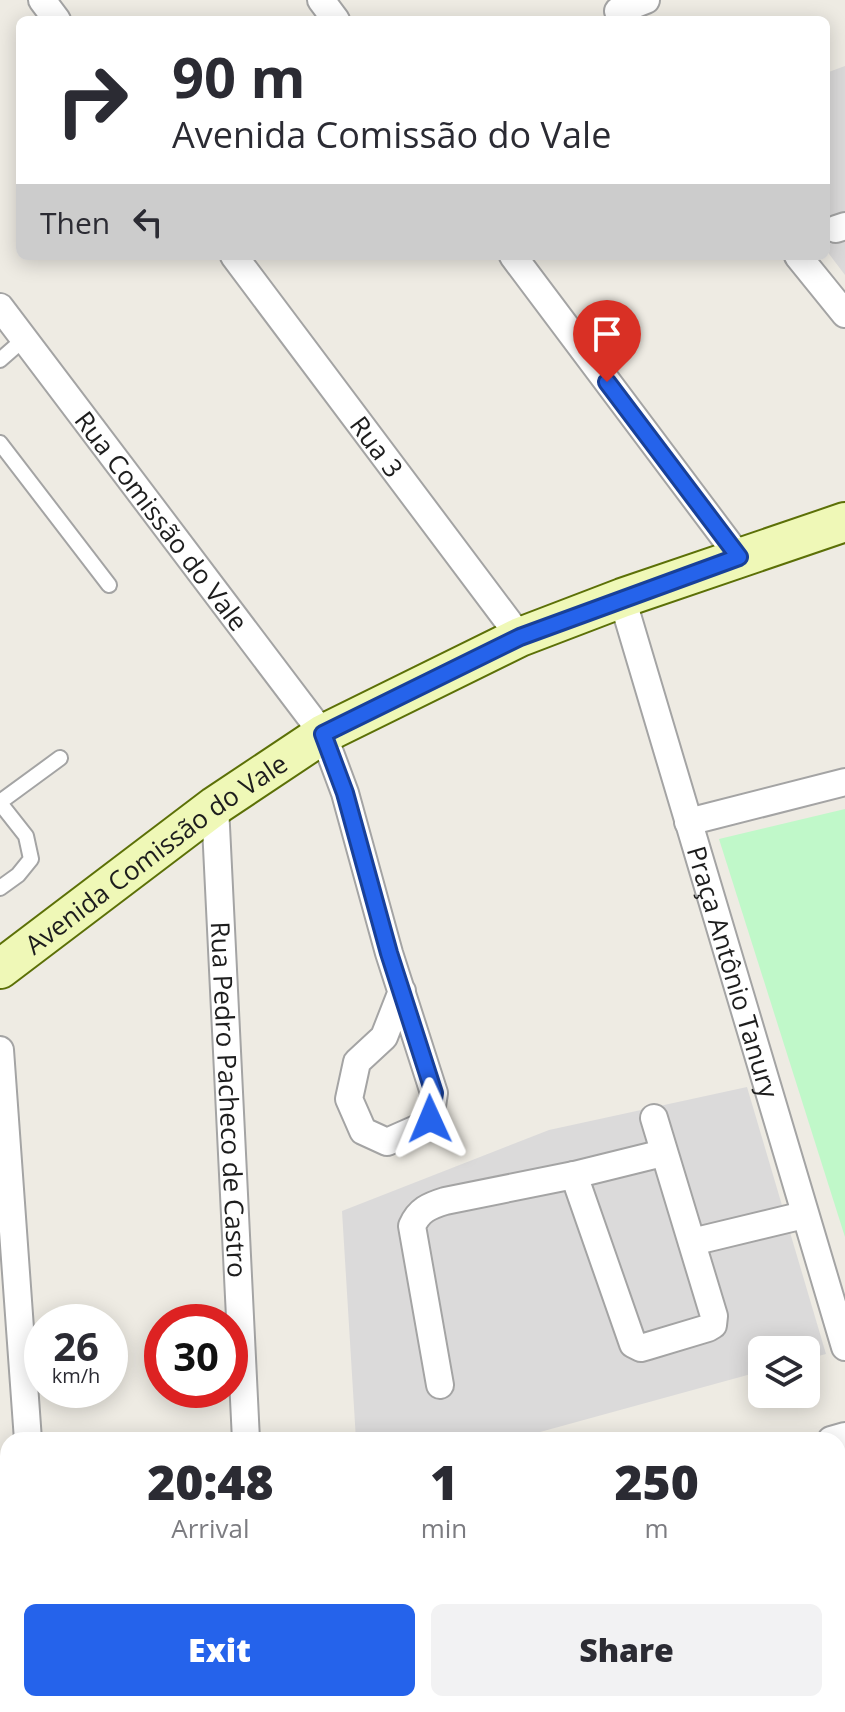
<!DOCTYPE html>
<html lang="en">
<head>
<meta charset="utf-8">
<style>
	body { margin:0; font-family:"Open Sans",sans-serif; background:#f2f2f3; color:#2b2b33; height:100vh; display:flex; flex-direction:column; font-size:30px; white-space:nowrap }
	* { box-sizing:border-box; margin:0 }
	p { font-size:26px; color:#7c7c81 }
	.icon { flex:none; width:44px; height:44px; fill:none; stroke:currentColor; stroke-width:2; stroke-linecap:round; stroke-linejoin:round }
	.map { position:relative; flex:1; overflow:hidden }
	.side { position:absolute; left:0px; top:1432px; width:846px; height:280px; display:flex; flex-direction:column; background:#fff; border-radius:24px 24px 0 0; box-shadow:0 4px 20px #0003 }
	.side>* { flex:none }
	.hud { position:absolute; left:16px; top:16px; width:814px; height:244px; border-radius:12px; box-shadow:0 4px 20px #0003; background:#fff; color:#2b2b33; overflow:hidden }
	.fabs { position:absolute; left:748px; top:1336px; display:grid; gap:16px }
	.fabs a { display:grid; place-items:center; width:72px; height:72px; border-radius:12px; background:#fff; box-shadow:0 4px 20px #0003; font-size:40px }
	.speed { position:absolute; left:24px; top:1304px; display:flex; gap:16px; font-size:40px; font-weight:700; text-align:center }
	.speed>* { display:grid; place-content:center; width:104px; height:104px; border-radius:50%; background:#fff; box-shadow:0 4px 20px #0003; line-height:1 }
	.speed small { font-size:20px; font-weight:400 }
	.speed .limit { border:12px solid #d22; background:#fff; color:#111 }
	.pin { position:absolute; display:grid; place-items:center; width:68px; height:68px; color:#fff; margin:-82px -34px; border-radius:50% 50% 50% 0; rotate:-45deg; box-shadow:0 0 8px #0007 }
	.pin .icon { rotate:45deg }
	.me { position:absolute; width:88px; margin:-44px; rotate:359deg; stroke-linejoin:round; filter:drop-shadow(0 0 6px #0008) }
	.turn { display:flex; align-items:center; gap:28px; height:168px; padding:0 24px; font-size:36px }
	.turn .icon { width:104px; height:104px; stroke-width:2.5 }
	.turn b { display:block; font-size:56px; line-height:68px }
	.then { display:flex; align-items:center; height:76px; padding:0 24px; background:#0003; gap:16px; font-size:30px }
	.eta { display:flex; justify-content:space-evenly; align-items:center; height:136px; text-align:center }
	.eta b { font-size:48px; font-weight:800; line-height:56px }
	.cta { display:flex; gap:16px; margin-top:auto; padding:16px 24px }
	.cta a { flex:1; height:92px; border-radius:12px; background:#2563eb; color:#fff; font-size:32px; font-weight:800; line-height:92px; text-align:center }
	.cta a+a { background:#f2f2f3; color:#2b2b33 }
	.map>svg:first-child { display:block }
</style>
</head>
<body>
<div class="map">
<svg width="845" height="1712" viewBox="0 0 845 1712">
	<rect width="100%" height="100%" fill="#eeebe3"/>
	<path fill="#dbdada" d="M 845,66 L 845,275 L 826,250 L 826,73 Z
		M 747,1087 L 826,1354 L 806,1359 L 806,1350 L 762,1350 L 762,1371 L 511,1440 L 356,1440 L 342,1211 L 549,1130 Z"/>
	<path fill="#c0f8c9" d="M 845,809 L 845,1237 L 719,839 Z"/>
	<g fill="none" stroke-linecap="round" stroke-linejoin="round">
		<g stroke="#a4a4a4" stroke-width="18">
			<path id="lane" d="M 0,360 L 24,339
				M 0,443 L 109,585
				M 0,802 L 60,758
				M 0,803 L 26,836 L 31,859 L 18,875 L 0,888"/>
		</g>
		<g stroke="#a4a4a4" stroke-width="30">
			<g id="street">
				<path d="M 42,0 L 57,20"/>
				<path d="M 321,0 L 336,20"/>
				<path d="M 618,11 L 646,0"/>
				<path d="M 836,229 L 845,226"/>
				<path id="s1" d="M 234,256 L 520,637"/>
				<path d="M 513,256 L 739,557"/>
				<path d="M 798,256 L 845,314"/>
				<path id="s2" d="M 0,307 L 323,734 L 345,793 L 389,953 L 434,1093 L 430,1119 L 421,1127 L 387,1142 L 363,1131 L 349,1099 L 357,1062 L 384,1037 L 402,991"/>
				<path id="s3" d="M 622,598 L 845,1347"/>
				<path id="s4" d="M 215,806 L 246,1440"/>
				<path d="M 688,822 L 845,782"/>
				<path d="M 0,1050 L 28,1440"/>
				<path d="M 574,1175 L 633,1344 L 641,1348 L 648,1346 L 708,1328 L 713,1325 L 714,1316 L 654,1118"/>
				<path d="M 692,1242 L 804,1215"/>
				<path d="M 440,1385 L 412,1226 C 419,1210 429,1206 445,1201 L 574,1175 L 663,1153"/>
				<path d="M 831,1440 L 845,1436"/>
				<path d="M 838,1675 L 845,1670"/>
				<path d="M 46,1704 L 47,1712"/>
				<path d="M 257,1704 L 257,1712"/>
				<path d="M 475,1704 L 475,1712"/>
				<path d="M 777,1712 L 790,1704"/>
			</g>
		</g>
		<g stroke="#5c7007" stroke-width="42">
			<g id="secondary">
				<path id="s5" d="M 0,969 L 215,806 L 323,734 L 520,637 L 622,598 L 845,522"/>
			</g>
		</g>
		<use href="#lane" stroke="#fff" stroke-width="14"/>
		<use href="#street" stroke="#fff" stroke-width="26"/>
		<use href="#secondary" stroke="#eff8b7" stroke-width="38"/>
	</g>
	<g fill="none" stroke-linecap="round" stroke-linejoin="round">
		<g stroke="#184099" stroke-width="20">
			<path id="route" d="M 430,1119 L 434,1093 L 389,953 L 345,793 L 323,734 L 520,637 L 739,557 L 607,382"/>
		</g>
		<use href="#route" stroke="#2563eb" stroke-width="14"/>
	</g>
	<g text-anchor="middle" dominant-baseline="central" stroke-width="8" stroke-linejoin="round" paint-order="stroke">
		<g font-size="26" fill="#1d1d1d" stroke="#fff">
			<text stroke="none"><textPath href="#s1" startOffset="238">Rua 3</textPath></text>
			<text stroke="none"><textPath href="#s2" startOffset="268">Rua Comissão do Vale</textPath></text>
			<text stroke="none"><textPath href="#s5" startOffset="194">Avenida Comissão do Vale</textPath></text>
			<text stroke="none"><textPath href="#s3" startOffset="390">Praça Antônio Tanury</textPath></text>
			<text stroke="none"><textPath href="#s4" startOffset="294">Rua Pedro Pacheco de Castro</textPath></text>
		</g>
	</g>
</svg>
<div class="fabs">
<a><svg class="icon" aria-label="layers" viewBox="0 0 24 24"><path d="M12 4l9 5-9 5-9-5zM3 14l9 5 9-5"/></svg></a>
</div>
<div class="speed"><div>26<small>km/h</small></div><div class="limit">30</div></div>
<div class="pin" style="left:607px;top:382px;background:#d93025"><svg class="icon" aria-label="arrive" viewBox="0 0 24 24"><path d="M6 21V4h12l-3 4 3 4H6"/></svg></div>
<svg class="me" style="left:430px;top:1119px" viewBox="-20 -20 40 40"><path d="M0-17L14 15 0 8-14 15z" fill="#2563eb" stroke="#fff" stroke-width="4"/></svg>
<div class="hud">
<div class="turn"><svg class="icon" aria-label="right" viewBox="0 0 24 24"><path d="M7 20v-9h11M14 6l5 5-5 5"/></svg><div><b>90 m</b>Avenida Comissão do Vale</div></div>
<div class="then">Then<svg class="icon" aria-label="left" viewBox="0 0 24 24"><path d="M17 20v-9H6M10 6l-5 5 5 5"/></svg></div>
</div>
<section class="side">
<div class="eta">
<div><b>20:48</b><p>Arrival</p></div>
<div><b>1</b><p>min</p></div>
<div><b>250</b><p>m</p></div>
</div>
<div class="cta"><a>Exit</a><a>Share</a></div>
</section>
</div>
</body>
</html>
